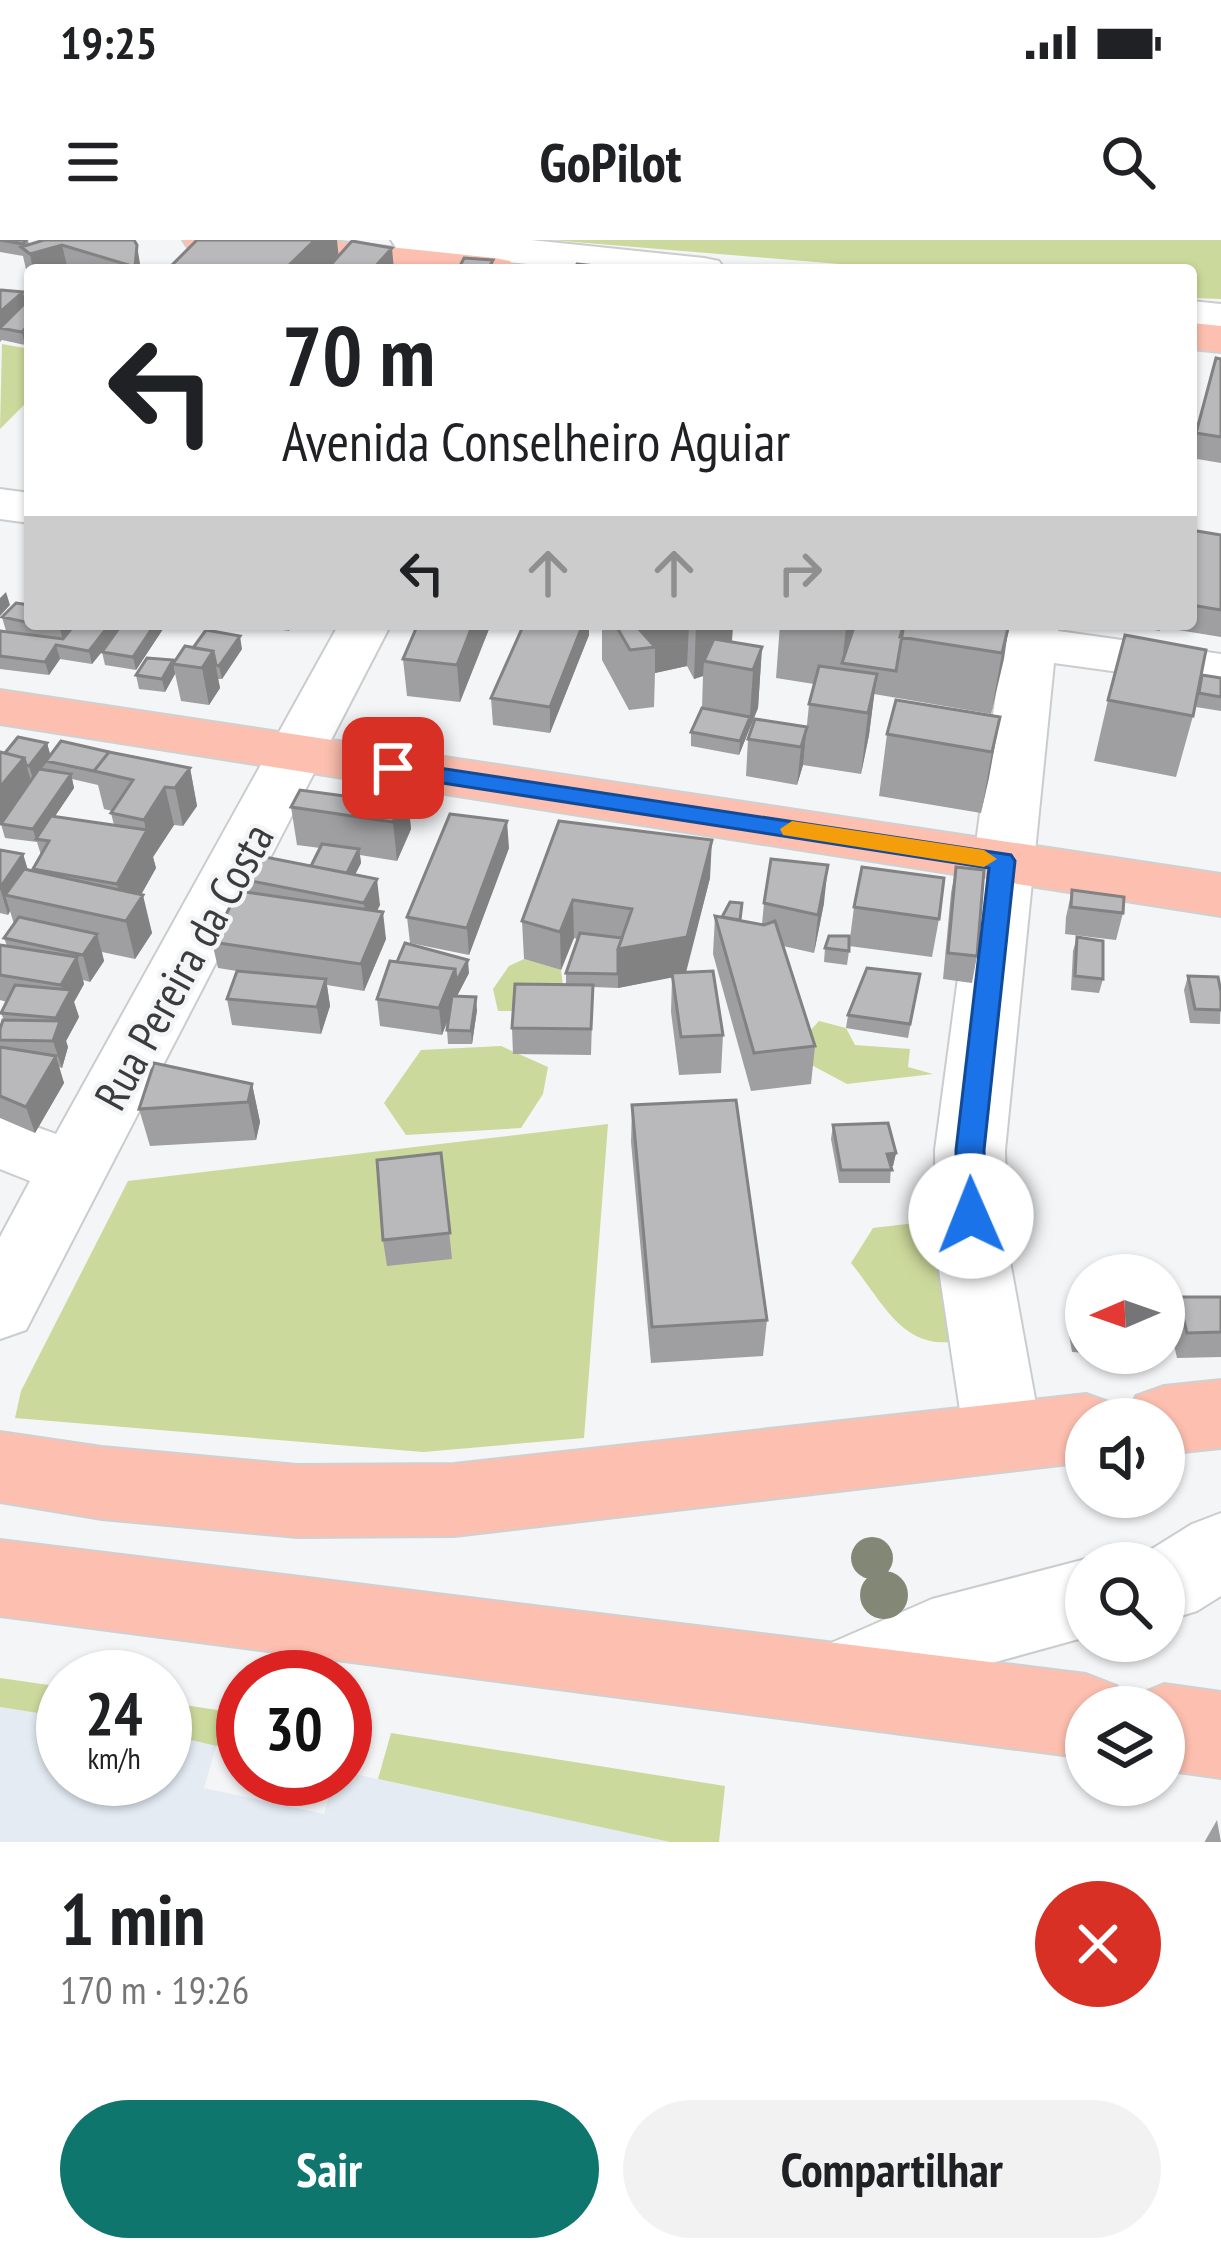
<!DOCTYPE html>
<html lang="pt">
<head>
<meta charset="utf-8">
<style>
	body { margin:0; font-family:"PT Sans Narrow",sans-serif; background:#f2f2f2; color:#202124; height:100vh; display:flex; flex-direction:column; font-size:45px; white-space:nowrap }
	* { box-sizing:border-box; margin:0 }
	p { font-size:39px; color:#757577 }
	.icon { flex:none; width:66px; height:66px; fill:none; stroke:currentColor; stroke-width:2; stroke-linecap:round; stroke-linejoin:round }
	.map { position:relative; height:1602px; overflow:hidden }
	.details { display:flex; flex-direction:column; background:#fff; flex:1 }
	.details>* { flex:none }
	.top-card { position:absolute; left:24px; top:24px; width:1173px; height:366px; border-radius:12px; box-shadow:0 3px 9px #0004; background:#fff; color:#202124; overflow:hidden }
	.needle { width:78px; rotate:268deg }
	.buttons { position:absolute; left:1065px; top:1014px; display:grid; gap:24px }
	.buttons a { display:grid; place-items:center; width:120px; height:120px; border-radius:50%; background:#fff; box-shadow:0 3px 9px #0004; font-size:60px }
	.speed { position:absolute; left:36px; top:1410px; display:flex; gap:24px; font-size:60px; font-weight:700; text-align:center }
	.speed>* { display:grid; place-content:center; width:156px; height:156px; border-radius:50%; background:#fff; box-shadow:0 3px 9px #0004; line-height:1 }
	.speed small { font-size:30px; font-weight:400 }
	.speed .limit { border:18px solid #d22; background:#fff; color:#111 }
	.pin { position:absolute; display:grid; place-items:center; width:102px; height:102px; color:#fff; margin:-51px; border-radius:24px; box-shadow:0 6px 18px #0006 }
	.me { position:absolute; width:132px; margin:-66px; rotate:359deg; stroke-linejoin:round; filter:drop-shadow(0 0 9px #0008) }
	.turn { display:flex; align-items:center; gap:42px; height:252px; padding:0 60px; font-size:54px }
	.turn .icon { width:156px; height:156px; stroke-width:2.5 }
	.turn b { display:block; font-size:84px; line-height:102px }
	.lanes { display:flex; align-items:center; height:114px; padding:0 60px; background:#0003; justify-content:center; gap:60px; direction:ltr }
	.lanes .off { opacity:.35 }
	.round { display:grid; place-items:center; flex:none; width:126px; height:126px; border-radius:63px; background:#f2f2f2 }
	.head { display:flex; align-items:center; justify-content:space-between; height:204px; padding:0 60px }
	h1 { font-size:72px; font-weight:600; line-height:90px }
	.primary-button { display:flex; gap:24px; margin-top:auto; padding:24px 60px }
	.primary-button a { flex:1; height:138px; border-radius:72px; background:#0f766e; color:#fff; font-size:48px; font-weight:600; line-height:138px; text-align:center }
	.primary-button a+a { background:#f2f2f2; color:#202124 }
	.status { display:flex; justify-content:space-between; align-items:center; height:84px; padding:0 60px; background:#fff; direction:ltr }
	.status svg { height:33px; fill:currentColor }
	header { display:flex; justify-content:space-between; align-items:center; height:156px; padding:0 60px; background:#fff; font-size:54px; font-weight:600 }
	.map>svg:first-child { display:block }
</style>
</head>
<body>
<div class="status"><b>19:25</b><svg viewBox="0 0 49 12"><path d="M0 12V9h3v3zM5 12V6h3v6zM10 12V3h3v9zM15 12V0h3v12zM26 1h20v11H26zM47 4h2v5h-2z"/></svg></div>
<header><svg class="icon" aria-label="menu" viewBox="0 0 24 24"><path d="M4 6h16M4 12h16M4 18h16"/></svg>GoPilot<svg class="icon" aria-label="search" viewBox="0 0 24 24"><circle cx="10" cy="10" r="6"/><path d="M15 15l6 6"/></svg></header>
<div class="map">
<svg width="1221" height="1602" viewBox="0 0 1221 1602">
	<rect width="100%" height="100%" fill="#f3f5f7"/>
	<path fill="#e4ebf3" d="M 0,1467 L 63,1477 L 63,1539 L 165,1539 L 165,1494 L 217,1503 L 204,1548 L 324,1574 L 334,1539 L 345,1539 L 345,1532 L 670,1602 L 0,1602 Z"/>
	<path fill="#ccd99c" d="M 551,0 L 1221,0 L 1221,59 L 1191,58 L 1191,30 L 911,30 Z
		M 2,104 L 30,109 L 30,159 L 0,189 Z
		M 524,719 L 561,730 L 566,771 L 498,771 L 493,749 L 509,726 Z
		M 819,781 L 846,788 L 855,805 L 910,809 L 908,827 L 933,834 L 847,844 L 804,821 L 798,804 Z
		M 501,806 L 548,827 L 543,854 L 521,888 L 406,895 L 384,863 L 421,810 Z
		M 608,884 L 584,1198 L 423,1212 L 15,1178 L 21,1151 L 128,941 Z
		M 932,981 L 930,1001 L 944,1015 L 961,1100 C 904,1114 883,1062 851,1023 L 873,988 Z
		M 0,1438 L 63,1447 L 63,1477 L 0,1467 Z
		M 165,1462 L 243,1474 L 243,1512 L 165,1494 Z
		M 391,1493 L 725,1546 L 719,1602 L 670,1602 L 378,1539 Z"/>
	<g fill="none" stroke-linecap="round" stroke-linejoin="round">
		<g stroke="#cacccd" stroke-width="4">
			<path id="minor" d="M 391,0 L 531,0 L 704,18 L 719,21 L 725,30 L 584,30 L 411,12 L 397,9 Z
				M 1191,61 L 1221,64 L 1221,90 L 1191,87 Z
				M 0,249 L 30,253 L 30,283 L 0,279 Z
				M 339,384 L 391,384 L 26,1090 L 0,1099 L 0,997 L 30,941 L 0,929 L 0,874 L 56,894 Z
				M 861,384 L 1058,384 L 1058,391 L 1221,414 L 1221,446 L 1054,423 L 1005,910 L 1008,1010 L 1042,1197 L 1031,1221 L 1003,1231 L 975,1221 L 964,1197 L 936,1010 L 935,910 L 1001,416 L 887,400 L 868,395 Z
				M 1221,1273 L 1221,1356 L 1197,1371 L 1164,1381 L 1164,1323 L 1136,1323 L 1139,1317 L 1192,1284 Z
				M 1086,1319 L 1096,1323 L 1086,1323 L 1086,1397 L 945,1436 L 839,1483 L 808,1471 L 796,1442 L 808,1413 L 932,1359 Z"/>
		</g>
		<g stroke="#d0d0d0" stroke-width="4">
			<path id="major" d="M 183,0 L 322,0 L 495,18 L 510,21 L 516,30 L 375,30 L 203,12 L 189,9 Z
				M 1191,83 L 1221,86 L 1221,112 L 1191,109 Z
				M 0,450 L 1221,634 L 1221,676 L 0,484 Z
				M 1221,1140 L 1221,1208 L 1164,1214 L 1164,1179 L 1125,1179 L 1136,1156 L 1164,1146 Z
				M 1086,1154 L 1114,1164 L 1121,1179 L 1086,1179 L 1086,1222 L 454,1296 L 297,1297 L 102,1279 L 0,1262 L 0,1192 L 102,1207 L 297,1225 L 454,1224 Z
				M 0,1300 L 1086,1434 L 1117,1446 L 1126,1467 L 1086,1467 L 1086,1518 L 0,1376 Z
				M 1164,1444 L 1221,1452 L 1221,1538 L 1164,1530 L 1164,1467 L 1129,1467 L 1133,1457 Z"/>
		</g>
		<use href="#minor" fill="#fff" fill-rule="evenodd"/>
		<use href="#major" fill="#fdbfaf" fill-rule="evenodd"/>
	</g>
	<g fill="#838776">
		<circle cx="872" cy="1318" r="21"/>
		<circle cx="884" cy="1355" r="24"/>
	</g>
	<path fill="#9f9fa1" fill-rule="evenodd" d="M 0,0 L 28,0 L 29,4 L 134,0 L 141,30 L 30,30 L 30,47 L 23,16 L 0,12 Z
		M 0,51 L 23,52 L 25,63 L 30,65 L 30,99 L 25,105 L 2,100 L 0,102 Z
		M 1221,119 L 1221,223 L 1191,218 L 1196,193 Z
		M 1191,290 L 1221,295 L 1221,397 L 1172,389 L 1173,384 L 1191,384 Z
		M 30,365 L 30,384 L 165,384 L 165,386 L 136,430 L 105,425 L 102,412 L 92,424 L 60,419 L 49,435 L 0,429 L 0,391 L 22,394 L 6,391 L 2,377 Z
		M 259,384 L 294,384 L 289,391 L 259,386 Z
		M 491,384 L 460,462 L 407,456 L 403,419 Z
		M 524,384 L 589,384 L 589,395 L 550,493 L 493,485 L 491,458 Z
		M 602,384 L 733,384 L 732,402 L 762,407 L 758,468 L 739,515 L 691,506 L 691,492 L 702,468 L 703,436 L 694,439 L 687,426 L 655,433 L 654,467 L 629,470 L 602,420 Z
		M 780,384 L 1010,384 L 991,474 L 874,454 L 869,495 L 861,534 L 803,525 L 797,545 L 746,536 L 748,499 L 807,487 L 803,525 L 809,464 L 814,444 L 776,438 Z
		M 1120,384 L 1162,384 L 1160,391 Z
		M 242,409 L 222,439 L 218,439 L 220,448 L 209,465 L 181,461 L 173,424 Z
		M 173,420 L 175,434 L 165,452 L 139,449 L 136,435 Z
		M 1221,438 L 1221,471 L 1196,467 L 1198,450 L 1193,476 L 1176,537 L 1094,521 L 1108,460 L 1198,447 Z
		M 1000,477 L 981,573 L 879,556 L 887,494 Z
		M 47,503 L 50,515 L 190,528 L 197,566 L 183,586 L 174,585 L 153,617 L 156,628 L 141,654 L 152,693 L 135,719 L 102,712 L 104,721 L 90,742 L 83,740 L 84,744 L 74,762 L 79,777 L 66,801 L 68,807 L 62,828 L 59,827 L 64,843 L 35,893 L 0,878 L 0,789 L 4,780 L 1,773 L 7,762 L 0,760 L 0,705 L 7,706 L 4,698 L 14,684 L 10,671 L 8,675 L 0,673 L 0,610 L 23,614 L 28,630 L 33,631 L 33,629 L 41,615 L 37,602 L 5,598 L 1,584 L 13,567 L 0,583 L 0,512 L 5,513 ZM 72,539 L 98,545 L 104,569 L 112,571 L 111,573 L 114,585 L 55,576 L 74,548 Z
		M 407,551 L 411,589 L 397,621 L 360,615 L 361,623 L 355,634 L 380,665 L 377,671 L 386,699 L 364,751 L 327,745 L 330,766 L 321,794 L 232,785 L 227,759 L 237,731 L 218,728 L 212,702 L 249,652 L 246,640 L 311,626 L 320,608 L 297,605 L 291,567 Z
		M 559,581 L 710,638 L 686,733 L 723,795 L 721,833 L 679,835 L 671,772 L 672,737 L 618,748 L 593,747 L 591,815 L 513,814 L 512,788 L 566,745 L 566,733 L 577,699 L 574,698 L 561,730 L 524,719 L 522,681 Z
		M 509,608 L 469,715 L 410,703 L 407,677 Z
		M 956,627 L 977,716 L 972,743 L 943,739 L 951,653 Z
		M 1072,650 L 1123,673 L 1116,700 L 1065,694 L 1066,677 Z
		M 764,663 L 824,663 L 814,713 L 783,706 L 815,806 L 811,844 L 751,851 L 713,714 L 715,676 L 762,684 Z
		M 854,667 L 939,679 L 932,717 L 849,706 Z
		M 1077,697 L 1103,739 L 1099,753 L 1071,750 L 1073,711 Z
		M 825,708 L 849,711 L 847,725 L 824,722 Z
		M 469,733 L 457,756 L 477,770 L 472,804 L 448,804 L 447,790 L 449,777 L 442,795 L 380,786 L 377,759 Z
		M 920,734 L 908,798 L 846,788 L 848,775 Z
		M 1188,736 L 1221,752 L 1220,784 L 1190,783 L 1184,750 Z
		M 252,844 L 260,882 L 256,900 L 150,906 L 139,869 Z
		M 632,865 L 767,1080 L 763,1116 L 651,1123 L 631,902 Z
		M 833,885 L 896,913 L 893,926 L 891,926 L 890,943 L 839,943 L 831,899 Z
		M 441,913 L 452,1019 L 387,1026 L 383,1000 Z
		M 1178,1057 L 1221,1057 L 1221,1117 L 1177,1118 L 1169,1083 Z
		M 1086,1061 L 1086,1113 L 1072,1112 L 1066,1076 L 1069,1063 Z
		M 1217,1580 L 1221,1602 L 1205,1602 L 1205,1601 Z"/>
	<path fill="#828283" d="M 315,0 L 337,0 L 340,30 L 284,30 Z
		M 62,5 L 68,30 L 33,30 L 30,14 Z
		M 137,5 L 141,30 L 135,30 Z
		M 392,8 L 394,30 L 372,30 Z
		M 23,52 L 28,76 L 0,88 L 0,72 Z
		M 30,83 L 30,99 L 25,105 L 22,92 Z
		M 6,352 L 10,365 L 0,376 L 0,358 Z
		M 63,384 L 75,384 L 63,401 L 60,388 Z
		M 110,384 L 123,384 L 92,424 L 89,411 Z
		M 155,384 L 165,384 L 165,386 L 136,430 L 133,417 Z
		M 473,384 L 491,384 L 460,462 L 457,425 Z
		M 583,384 L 589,384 L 589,395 L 550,493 L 550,467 Z
		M 638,384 L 689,384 L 687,426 L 655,433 L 655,407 L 637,409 Z
		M 696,384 L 733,384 L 730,426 L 704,421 L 703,436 L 694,439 Z
		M 848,384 L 858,384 L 842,423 L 846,388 Z
		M 1009,384 L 1004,419 L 991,474 L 1002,413 Z
		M 240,396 L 242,409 L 222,439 L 219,426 Z
		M 56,405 L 60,419 L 49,435 L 45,422 Z
		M 762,407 L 758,468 L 749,490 L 753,430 Z
		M 213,411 L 220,448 L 209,465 L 202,428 Z
		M 173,420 L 175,434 L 165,452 L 162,439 Z
		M 877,434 L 869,495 L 861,534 L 868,473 Z
		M 750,477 L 749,490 L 739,515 L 740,501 Z
		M 1000,477 L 989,538 L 981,573 L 992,512 Z
		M 807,487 L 803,525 L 797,545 L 801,507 Z
		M 47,503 L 51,517 L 33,539 L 29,526 Z
		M 24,518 L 32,544 L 0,583 L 0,547 Z
		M 190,528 L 197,566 L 183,586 L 175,548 Z
		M 71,534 L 74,548 L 39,600 L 36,599 L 37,603 L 33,589 Z
		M 165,547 L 174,585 L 153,617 L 156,628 L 131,673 L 143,655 L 152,693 L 135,719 L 117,644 L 146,591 L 144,580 Z
		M 407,551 L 411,589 L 397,621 L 393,582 Z
		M 507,581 L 509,608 L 469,715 L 467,688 Z
		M 712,600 L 710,638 L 685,735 L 618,748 L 618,709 Z
		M 359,609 L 361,623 L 347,651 L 345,638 Z
		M 23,614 L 31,641 L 5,655 L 10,671 L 8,675 L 0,648 Z
		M 828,625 L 824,663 L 814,713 L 818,675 Z
		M 377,639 L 380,665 L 367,689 L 364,663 Z
		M 573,660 L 574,698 L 561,730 L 560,692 Z
		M 383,672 L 386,699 L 364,751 L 361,724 Z
		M 97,694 L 104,721 L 90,742 L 83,715 Z
		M 77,717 L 84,744 L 74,762 L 79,777 L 66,801 L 68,807 L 62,828 L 53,801 L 58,785 L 56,778 L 66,760 L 61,745 Z
		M 468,720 L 469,733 L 457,756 L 456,742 Z
		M 455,729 L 457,756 L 442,795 L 439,768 Z
		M 326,739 L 330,766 L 321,794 L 317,767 Z
		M 476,757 L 477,770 L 472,804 L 471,791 Z
		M 56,816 L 64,843 L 35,893 L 26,867 Z
		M 252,844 L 260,882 L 256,900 L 248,862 Z
		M 896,913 L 893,926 L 885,927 L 887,914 Z"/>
	<path fill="#b9b9bb" stroke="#828283" stroke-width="3" d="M 0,0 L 26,0 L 23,4 Z
		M 44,0 L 134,0 L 137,5 L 135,27 L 62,5 L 30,14 L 21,7 Z
		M 197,0 L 315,0 L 284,30 L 167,30 Z
		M 352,1 L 392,8 L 372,30 L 326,30 Z
		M 464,18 L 493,20 L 488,30 L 458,30 Z
		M 577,24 L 625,29 L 574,30 Z
		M 1,50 L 23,52 L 0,72 L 0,51 Z
		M 25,63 L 30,65 L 30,83 L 22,92 L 0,88 Z
		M 1216,118 L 1221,119 L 1221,197 L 1196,193 Z
		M 1191,290 L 1221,295 L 1221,370 L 1191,365 Z
		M 16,363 L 30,365 L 30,383 L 2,377 Z
		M 38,384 L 63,384 L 60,388 Z
		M 75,384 L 110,384 L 89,411 L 56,405 L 45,422 L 0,416 L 0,391 L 63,399 Z
		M 122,384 L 155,384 L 133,417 L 102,412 Z
		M 418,384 L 473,384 L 457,425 L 403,419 Z
		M 524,384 L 583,384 L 550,467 L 491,458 Z
		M 615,384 L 638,384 L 638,388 L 655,407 L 630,410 Z
		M 819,384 L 848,384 L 846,388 Z
		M 855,384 L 904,384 L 896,431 L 842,423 Z
		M 904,384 L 1009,384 L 1002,413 L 900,397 Z
		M 206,390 L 240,396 L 219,426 L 216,425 L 213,411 L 193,408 Z
		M 1125,395 L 1206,410 L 1193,476 L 1108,460 Z
		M 714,399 L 762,407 L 753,430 L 704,421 Z
		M 185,406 L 213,411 L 202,428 L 173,424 Z
		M 147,418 L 173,420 L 162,439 L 136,435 Z
		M 819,426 L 877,434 L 868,473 L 809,464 Z
		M 1202,435 L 1221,438 L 1221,457 L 1199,453 Z
		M 896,460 L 1000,477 L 992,512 L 887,494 Z
		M 702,468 L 750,477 L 740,501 L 691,492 Z
		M 755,479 L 807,487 L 801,507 L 748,499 Z
		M 18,497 L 47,503 L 29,526 L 26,525 L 24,518 L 5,513 Z
		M 61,501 L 109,512 L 94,531 L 46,521 Z
		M 0,512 L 24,518 L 0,547 Z
		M 109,512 L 190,528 L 175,548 L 165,547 L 144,580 L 111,573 L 133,540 L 94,531 Z
		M 39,529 L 71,534 L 33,589 L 1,584 Z
		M 366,545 L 407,551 L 393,582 L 291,567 L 300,550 L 360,558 Z
		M 450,574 L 507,581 L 467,688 L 407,677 Z
		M 51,576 L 147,590 L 117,644 L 33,629 L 49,601 L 36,599 Z
		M 559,581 L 712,600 L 687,697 L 618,709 L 632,669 L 573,660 L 560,692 L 522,681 Z
		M 322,604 L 359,609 L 347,633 L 311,626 Z
		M 0,610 L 23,614 L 0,648 Z
		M 260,616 L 377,639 L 364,663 L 246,640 Z
		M 771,619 L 828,625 L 818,675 L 764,663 Z
		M 862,627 L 944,638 L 939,679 L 854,667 Z
		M 956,627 L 984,630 L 977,716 L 948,713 Z
		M 24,629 L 143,655 L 126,681 L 5,655 Z
		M 1072,650 L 1124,657 L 1123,673 L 1071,667 Z
		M 238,651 L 383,672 L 361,724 L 212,702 Z
		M 730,662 L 742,663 L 740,680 L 722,677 Z
		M 715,676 L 764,685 L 775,681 L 815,806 L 754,813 Z
		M 19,677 L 97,694 L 83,715 L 4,698 Z
		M 580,693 L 622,698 L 618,709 L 618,734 L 566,733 Z
		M 829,696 L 849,696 L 849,711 L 825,708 Z
		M 1077,697 L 1103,701 L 1103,739 L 1075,736 Z
		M 405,703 L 468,720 L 456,742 L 455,729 L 397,722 Z
		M 0,705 L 77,717 L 61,745 L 0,735 Z
		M 390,721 L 455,729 L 439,768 L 377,759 Z
		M 867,728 L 920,734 L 910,784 L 848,775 Z
		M 237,731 L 326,739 L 317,767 L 227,759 Z
		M 713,731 L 723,795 L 681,797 L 672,733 Z
		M 1188,736 L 1218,737 L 1221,752 L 1221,770 L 1195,769 Z
		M 515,744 L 593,745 L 591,789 L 512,788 Z
		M 15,745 L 71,750 L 56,778 L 1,773 Z
		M 452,756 L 476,757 L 471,791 L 447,790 Z
		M 3,780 L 60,781 L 53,801 L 0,800 L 0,789 Z
		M 0,807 L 56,816 L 26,867 L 0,856 Z
		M 154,823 L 252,844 L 248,862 L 139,869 Z
		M 736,860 L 767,1080 L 652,1087 L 632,865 Z
		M 888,883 L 896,913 L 887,914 L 892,930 L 841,930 L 833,885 Z
		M 441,913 L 450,993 L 383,1000 L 377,920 Z
		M 1178,1057 L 1221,1057 L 1221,1092 L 1187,1093 Z
		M 1086,1061 L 1086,1100 L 1076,1099 L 1069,1063 Z"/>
	<path fill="#1a73e8" stroke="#114b97" stroke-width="3" d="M 393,521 L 1011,615 L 1015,621 L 984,910 L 986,976 L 982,985 L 961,985 L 957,976 L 956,910 L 989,628 L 385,534 L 381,528 Z"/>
	<path fill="#f59e0b" d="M 792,581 L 984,610 L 997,619 L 984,627 L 783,595 L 780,589 Z"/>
	<g text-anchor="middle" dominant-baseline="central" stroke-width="9" stroke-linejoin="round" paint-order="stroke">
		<g font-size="45" fill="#3b3c3d" stroke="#f3f5f7">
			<text transform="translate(183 726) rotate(-61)">Rua Pereira da Costa</text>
		</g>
	</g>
</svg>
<div class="buttons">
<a><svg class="needle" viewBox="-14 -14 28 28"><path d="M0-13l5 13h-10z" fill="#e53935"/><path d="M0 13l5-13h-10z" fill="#757577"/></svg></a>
<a><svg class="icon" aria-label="sound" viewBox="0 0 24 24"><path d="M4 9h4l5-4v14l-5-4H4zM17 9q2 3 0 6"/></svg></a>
<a><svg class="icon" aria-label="search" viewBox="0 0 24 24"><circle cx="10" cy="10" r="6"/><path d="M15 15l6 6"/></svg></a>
<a><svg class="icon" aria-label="layers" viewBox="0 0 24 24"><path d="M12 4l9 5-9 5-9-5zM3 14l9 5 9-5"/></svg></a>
</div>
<div class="speed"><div>24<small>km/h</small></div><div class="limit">30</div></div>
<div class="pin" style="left:393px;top:528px;background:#d93025"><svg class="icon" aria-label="arrive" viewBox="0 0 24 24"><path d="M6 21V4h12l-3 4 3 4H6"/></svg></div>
<svg class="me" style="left:971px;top:976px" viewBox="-20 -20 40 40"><circle r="19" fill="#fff"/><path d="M0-13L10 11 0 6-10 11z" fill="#1a73e8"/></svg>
<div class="top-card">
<div class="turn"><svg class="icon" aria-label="left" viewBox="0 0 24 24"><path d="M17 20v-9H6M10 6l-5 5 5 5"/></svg><div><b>70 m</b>Avenida Conselheiro Aguiar</div></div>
<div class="lanes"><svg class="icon" aria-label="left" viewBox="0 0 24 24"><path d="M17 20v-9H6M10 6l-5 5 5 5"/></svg><svg class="icon off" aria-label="ahead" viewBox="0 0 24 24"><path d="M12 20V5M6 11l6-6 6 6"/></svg><svg class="icon off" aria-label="ahead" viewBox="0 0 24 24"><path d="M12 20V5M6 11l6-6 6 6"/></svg><svg class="icon off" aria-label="right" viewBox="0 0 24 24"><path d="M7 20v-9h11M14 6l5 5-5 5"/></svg></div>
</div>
</div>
<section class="details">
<div class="head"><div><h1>1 min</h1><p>170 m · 19:26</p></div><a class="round" style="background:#d93025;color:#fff"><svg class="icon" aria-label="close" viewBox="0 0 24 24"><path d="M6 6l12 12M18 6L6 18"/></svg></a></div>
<div class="primary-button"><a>Sair</a><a>Compartilhar</a></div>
</section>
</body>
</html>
